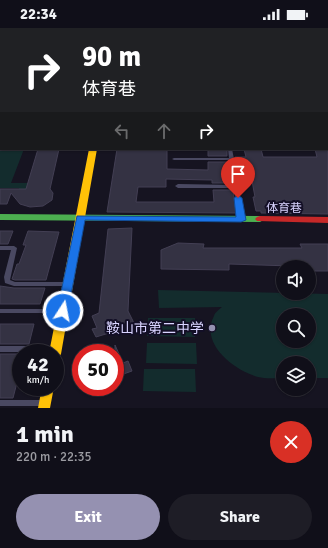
<!DOCTYPE html>
<html lang="en">
<head>
<meta charset="utf-8">
<style>
	body { margin:0; font-family:Signika,"Noto Sans SC",sans-serif; background:#1e1d26; color:#f1f3f6; height:100vh; display:flex; flex-direction:column; font-size:15px; white-space:nowrap }
	* { box-sizing:border-box; margin:0 }
	p { font-size:13px; color:#9c9ca2 }
	.icon { flex:none; width:22px; height:22px; fill:none; stroke:currentColor; stroke-width:2; stroke-linecap:round; stroke-linejoin:round }
	.map { position:relative; height:380px; overflow:hidden }
	.panel { display:flex; flex-direction:column; background:#100f19; flex:1 }
	.panel>* { flex:none }
	.banner { position:absolute; left:0px; top:0px; width:328px; height:122px; box-shadow:0 1px 3px #0004,0 0 0 1px #302f38; background:#202124; color:#fff; overflow:hidden }
	.controls { position:absolute; left:276px; top:232px; display:grid; gap:8px }
	.controls a { display:grid; place-items:center; width:40px; height:40px; border-radius:50%; background:#100f19; box-shadow:0 1px 3px #0004,0 0 0 1px #302f38; font-size:20px }
	.speed { position:absolute; left:12px; top:316px; display:flex; gap:8px; font-size:20px; font-weight:700; text-align:center }
	.speed>* { display:grid; place-content:center; width:52px; height:52px; border-radius:50%; background:#100f19; box-shadow:0 1px 3px #0004,0 0 0 1px #302f38; line-height:1 }
	.speed small { font-size:10px; font-weight:400 }
	.speed .limit { border:6px solid #d22; background:#fff; color:#111 }
	.pin { position:absolute; display:grid; place-items:center; width:34px; height:34px; color:#fff; margin:-41px -17px; border-radius:50% 50% 50% 0; rotate:-45deg; box-shadow:0 0 4px #0007 }
	.pin .icon { rotate:45deg }
	.me { position:absolute; width:44px; margin:-22px; rotate:11deg; stroke-linejoin:round; filter:drop-shadow(0 0 3px #0008) }
	.turn { display:flex; align-items:center; gap:14px; height:84px; padding:0 16px; font-size:18px }
	.turn .icon { width:52px; height:52px; stroke-width:2.5 }
	.turn b { display:block; font-size:28px; line-height:34px }
	.lanes { display:flex; align-items:center; height:38px; padding:0 16px; background:#0003; justify-content:center; gap:20px; direction:ltr }
	.lanes .off { opacity:.35 }
	.round { display:grid; place-items:center; flex:none; width:42px; height:42px; border-radius:21px; background:#1e1d26 }
	.head { display:flex; align-items:center; justify-content:space-between; height:68px; padding:0 16px }
	h1 { font-size:24px; font-weight:800; line-height:30px }
	.primary-button { display:flex; gap:8px; margin-top:auto; padding:8px 16px }
	.primary-button a { flex:1; height:46px; border-radius:24px; background:#9591b1; color:#fff; font-size:16px; font-weight:800; line-height:46px; text-align:center }
	.primary-button a+a { background:#1e1d26; color:#f1f3f6 }
	.status { display:flex; justify-content:space-between; align-items:center; height:28px; padding:0 20px; background:#100f19; direction:ltr }
	.status svg { height:11px; fill:currentColor }
	.map>svg:first-child { display:block }
</style>
</head>
<body>
<div class="status"><b>22:34</b><svg viewBox="0 0 49 12"><path d="M0 12V9h3v3zM5 12V6h3v6zM10 12V3h3v9zM15 12V0h3v12zM26 1h20v11H26zM47 4h2v5h-2z"/></svg></div>
<div class="map">
<svg width="328" height="380" viewBox="0 0 328 380">
	<rect width="100%" height="100%" fill="#161421"/>
	<path fill="#132c2d" fill-rule="evenodd" d="M 0,0 L 285,0 L 1,1 L 0,51 Z
		M 0,106 L 1,121 L 24,121 L 11,155 L 34,155 L 35,158 L 18,164 L 19,160 L 0,160 Z
		M 158,262 L 328,266 L 328,350 L 309,350 L 309,335 L 283,335 L 283,350 C 275,350 266,351 258,349 C 235,343 199,316 214,288 C 215,284 219,282 222,279 L 159,280 ZM 283,287 L 309,287 L 309,313 L 283,313 Z
		M 148,290 L 195,290 L 195,309 L 147,308 Z
		M 147,315 L 196,315 L 197,336 L 146,335 Z
		M 144,341 L 195,341 L 196,364 L 143,363 Z"/>
	<path fill="#343243" stroke="#433f54" d="M 38,121 L 59,121 L 50,161 L 53,165 L 52,172 L 43,178 L 30,179 L 20,176 L 11,165 L 7,176 L 0,176 L 0,161 L 26,161 Z
		M 117,121 L 167,121 L 167,141 L 208,142 L 208,134 L 228,134 L 231,155 L 212,155 L 212,152 L 166,151 L 166,159 L 138,159 L 136,174 L 214,174 L 213,162 L 233,162 L 236,185 L 107,184 Z
		M 208,121 L 227,121 L 227,128 L 208,128 Z
		M 244,121 L 261,121 L 263,129 L 317,129 L 315,121 L 328,121 L 328,186 L 261,185 L 261,183 L 256,183 L 253,169 L 255,169 L 252,153 L 239,153 L 235,129 L 246,129 Z
		M 132,200 L 128,283 L 135,297 L 96,309 L 92,301 L 97,300 L 92,288 L 99,285 L 108,201 Z
		M 0,203 L 13,203 L 8,216 L 0,216 Z
		M 28,203 L 59,204 L 46,252 L 15,252 L 12,251 L 17,236 L 19,236 L 26,217 L 23,217 Z
		M 178,215 L 204,216 L 203,220 L 302,220 L 300,216 L 328,216 L 328,243 L 309,243 L 309,239 L 291,239 L 291,238 L 229,236 L 229,242 L 161,241 L 161,222 Z
		M 0,258 L 14,260 L 45,260 L 40,276 L 0,276 Z
		M 0,296 L 34,296 L 29,316 L 0,316 Z
		M 115,317 L 123,335 L 128,333 L 132,343 L 115,349 Z
		M 0,326 L 21,326 L 21,339 L 13,370 L 0,370 Z"/>
	<g fill="none" stroke-linecap="round" stroke-linejoin="round">
		<path fill="#4a4962" fill-rule="evenodd" d="M 7,0 L 11,0 L 9,1 L 5,1 Z
			M 228,0 L 232,0 L 232,1 L 228,1 Z
			M 0,2 L 1,2 L 1,5 L 0,5 Z
			M 0,9 L 1,9 L 1,12 L 0,12 Z
			M 0,23 L 1,23 L 1,26 L 0,26 Z
			M 327,83 L 328,83 L 328,85 L 327,85 Z
			M 327,112 L 328,112 L 328,114 L 327,114 Z
			M 228,121 L 232,121 L 234,131 L 244,192 L 241,194 L 238,192 L 234,160 L 178,160 L 175,158 L 178,156 L 233,157 L 229,132 L 174,132 L 172,131 L 174,130 L 229,130 Z
			M 0,218 L 14,218 L 17,220 L 10,252 L 15,254 L 68,254 L 69,256 L 68,258 L 14,258 L 5,255 L 4,249 L 11,222 L 0,222 Z
			M 0,281 L 62,281 L 63,283 L 62,285 L 0,285 Z
			M 0,318 L 52,318 L 55,319 L 56,321 L 55,323 L 52,324 L 0,324 Z
			M 0,372 L 41,372 L 44,373 L 45,375 L 44,377 L 41,378 L 0,378 Z"/>
		<path fill="#4caf50" fill-rule="evenodd" d="M 0,54 L 1,54 L 1,58 L 0,58 Z
			M 0,186 L 260,188 L 265,191 L 260,194 L 0,192 Z"/>
		<path fill="#ffc107" fill-rule="evenodd" d="M 89,121 L 97,121 L 61,326 L 59,329 L 55,331 L 55,325 L 49,325 Z
			M 42,359 L 54,359 L 50,380 L 38,380 Z"/>
		<path fill="#c62828" fill-rule="evenodd" d="M 327,56 L 328,56 L 328,60 L 327,60 Z
			M 260,188 L 328,189 L 328,195 L 257,193 L 255,191 L 257,189 Z"/>
	</g>
	<path fill="#1a73e8" stroke="#114b97" d="M 238,167 L 242,170 L 246,192 L 241,194 L 85,192 L 68,283 L 67,286 L 63,287 L 59,286 L 57,283 L 77,188 L 236,189 L 234,170 Z"/>
	<circle fill="#9591b1" stroke="#130f26" stroke-width="1.5" cx="212" cy="300" r="4"/>
	<g text-anchor="middle" dominant-baseline="central" stroke-width="4" stroke-linejoin="round" paint-order="stroke">
		<g font-size="12" fill="#d9d4ff" stroke="#130f26">
			<text x="284" y="180">体育巷</text>
		</g>
		<g font-size="14" fill="#d9d4ff" stroke="#130f26" text-anchor="end">
			<text x="204" y="300">鞍山市第二中学</text>
		</g>
	</g>
</svg>
<div class="controls">
<a><svg class="icon" aria-label="sound" viewBox="0 0 24 24"><path d="M4 9h4l5-4v14l-5-4H4zM17 9q2 3 0 6"/></svg></a>
<a><svg class="icon" aria-label="search" viewBox="0 0 24 24"><circle cx="10" cy="10" r="6"/><path d="M15 15l6 6"/></svg></a>
<a><svg class="icon" aria-label="layers" viewBox="0 0 24 24"><path d="M12 4l9 5-9 5-9-5zM3 14l9 5 9-5"/></svg></a>
</div>
<div class="speed"><div>42<small>km/h</small></div><div class="limit">50</div></div>
<div class="pin" style="left:238px;top:170px;background:#d93025"><svg class="icon" aria-label="arrive" viewBox="0 0 24 24"><path d="M6 21V4h12l-3 4 3 4H6"/></svg></div>
<svg class="me" style="left:63px;top:283px" viewBox="-20 -20 40 40"><circle r="17" fill="#1a73e8" stroke="#fff" stroke-width="3"/><path d="M0-11L8 9 0 5-8 9z" fill="#fff"/></svg>
<div class="banner">
<div class="turn"><svg class="icon" aria-label="right" viewBox="0 0 24 24"><path d="M7 20v-9h11M14 6l5 5-5 5"/></svg><div><b>90 m</b>体育巷</div></div>
<div class="lanes"><svg class="icon off" aria-label="left" viewBox="0 0 24 24"><path d="M17 20v-9H6M10 6l-5 5 5 5"/></svg><svg class="icon off" aria-label="ahead" viewBox="0 0 24 24"><path d="M12 20V5M6 11l6-6 6 6"/></svg><svg class="icon" aria-label="right" viewBox="0 0 24 24"><path d="M7 20v-9h11M14 6l5 5-5 5"/></svg></div>
</div>
</div>
<section class="panel">
<div class="head"><div><h1>1 min</h1><p>220 m · 22:35</p></div><a class="round" style="background:#d93025;color:#fff"><svg class="icon" aria-label="close" viewBox="0 0 24 24"><path d="M6 6l12 12M18 6L6 18"/></svg></a></div>
<div class="primary-button"><a>Exit</a><a>Share</a></div>
</section>
</body>
</html>
